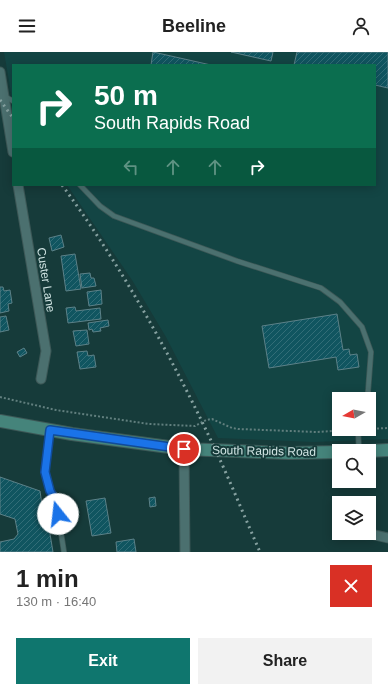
<!DOCTYPE html>
<html lang="en">
<head>
<meta charset="utf-8">
<style>
	body { margin:0; font-family:Helvetica,sans-serif; background:#f2f2f2; color:#222; height:100vh; display:flex; flex-direction:column; font-size:15px; white-space:nowrap }
	* { box-sizing:border-box; margin:0 }
	p { font-size:13px; color:#767676 }
	.icon { flex:none; width:22px; height:22px; fill:none; stroke:currentColor; stroke-width:2; stroke-linecap:round; stroke-linejoin:round }
	.map { position:relative; height:500px; overflow:hidden }
	.details { display:flex; flex-direction:column; background:#fff; flex:1 }
	.details>* { flex:none }
	.guide { position:absolute; left:12px; top:12px; width:364px; height:122px; border-radius:0px; box-shadow:0 2px 10px #0003; background:#0b6e4f; color:#fff; overflow:hidden }
	.needle { width:26px; rotate:261deg }
	.tools { position:absolute; left:332px; top:340px; display:grid; gap:8px }
	.tools a { display:grid; place-items:center; width:44px; height:44px; border-radius:0px; background:#fff; box-shadow:0 2px 10px #0003; font-size:20px }
	.pin { position:absolute; display:grid; place-items:center; width:34px; height:34px; color:#fff; margin:-17px; border:2px solid #fff; border-radius:50%; box-shadow:0 1px 4px #0007 }
	.me { position:absolute; width:44px; margin:-22px; rotate:344deg; stroke-linejoin:round; filter:drop-shadow(0 0 3px #0008) }
	.turn { display:flex; align-items:center; gap:14px; height:84px; padding:0 16px; font-size:18px }
	.turn .icon { width:52px; height:52px; stroke-width:2.5 }
	.turn b { display:block; font-size:28px; line-height:34px }
	.lanes { display:flex; align-items:center; height:38px; padding:0 16px; background:#0003; justify-content:center; gap:20px; direction:ltr }
	.lanes .off { opacity:.35 }
	.round { display:grid; place-items:center; flex:none; width:42px; height:42px; border-radius:0px; background:#f2f2f2 }
	.overview { display:flex; align-items:center; justify-content:space-between; height:68px; padding:0 16px }
	h1 { font-size:24px; font-weight:800; line-height:30px }
	.primary-button { display:flex; gap:8px; margin-top:auto; padding:8px 16px }
	.primary-button a { flex:1; height:46px; border-radius:0px; background:#0f766e; color:#fff; font-size:16px; font-weight:800; line-height:46px; text-align:center }
	.primary-button a+a { background:#f2f2f2; color:#222 }
	header { display:flex; justify-content:space-between; align-items:center; height:52px; padding:0 16px; background:#fff; font-size:18px; font-weight:800 }
	.map>svg:first-child { display:block }
</style>
</head>
<body>
<header><svg class="icon" aria-label="menu" viewBox="0 0 24 24"><path d="M4 6h16M4 12h16M4 18h16"/></svg>Beeline<svg class="icon" aria-label="person" viewBox="0 0 24 24"><circle cx="12" cy="8" r="4"/><path d="M4 21q1-7 8-7t8 7"/></svg></header>
<div class="map">
<svg width="388" height="500" viewBox="0 0 388 500">
	<defs>
		<pattern id="building-hatch" width="6" height="6" patternUnits="userSpaceOnUse"><rect width="6" height="6" fill="#105560"/><path d="M-1 1l2-2M0 6l6-6M5 7l2-2" fill="none" stroke="#326d77"/></pattern>
	</defs>
	<rect width="100%" height="100%" fill="#163b3a"/>
	<path fill="#134544" fill-rule="evenodd" d="M 4,0 L 388,0 L 388,387 L 314,390 L 218,386 L 166,285 L 132,228 L 67,133 L 375,133 L 375,13 L 13,13 L 13,52 ZM 339,347 L 369,347 L 369,377 L 339,377 Z"/>
	<path fill="url(#building-hatch)" stroke="#5c8188" d="M 153,0 L 211,13 L 151,13 Z
		M 231,0 L 273,0 L 271,9 Z
		M 297,0 L 388,0 L 388,36 L 375,33 L 375,13 L 294,13 Z
		M 61,183 L 64,195 L 52,199 L 49,186 Z
		M 75,202 L 81,237 L 66,239 L 61,204 Z
		M 90,221 L 91,226 L 94,226 L 96,234 L 82,236 L 80,222 Z
		M 0,235 L 3,235 L 4,239 L 10,238 L 12,251 L 8,252 L 9,259 L 0,261 Z
		M 101,238 L 102,252 L 89,254 L 87,240 Z
		M 75,255 L 76,259 L 100,256 L 101,267 L 68,271 L 66,256 Z
		M 337,262 L 343,298 L 349,297 L 350,303 L 357,302 L 359,315 L 338,318 L 336,305 L 269,316 L 262,274 Z
		M 6,264 L 9,278 L 0,280 L 0,265 Z
		M 108,268 L 109,274 L 100,276 L 101,279 L 93,280 L 92,277 L 89,278 L 88,271 Z
		M 87,278 L 89,292 L 76,294 L 73,279 Z
		M 24,296 L 27,301 L 20,305 L 17,300 Z
		M 87,299 L 88,304 L 94,303 L 96,315 L 80,317 L 77,300 Z
		M 0,425 L 40,439 L 42,453 L 45,452 L 53,500 L 0,500 L 0,490 L 14,487 L 18,482 L 15,467 L 0,462 Z
		M 155,445 L 156,454 L 150,455 L 149,446 Z
		M 105,446 L 111,481 L 92,484 L 86,449 Z
		M 134,487 L 136,500 L 117,500 L 116,490 Z"/>
	<g fill="none" stroke-linecap="round" stroke-linejoin="round">
		<g stroke="#3d5857" stroke-width="6">
			<path id="lane" d="M 4,44 L 13,49
				M 80,133 L 100,154 L 114,164 L 237,209 L 321,236 L 340,250 L 362,275 L 371,300 L 368,340 L 366,347
				M 358,377 L 359,399
				M 50,378 L 45,420 L 50,439 L 56,449 L 64,500"/>
		</g>
		<g stroke="#3d5857" stroke-width="11">
			<path id="street" d="M 0,20 L 13,100
				M 18,133 L 46,299 L 41,327
				M 184,397 L 185,500
				M 366,481 L 388,486"/>
		</g>
		<g stroke="#3d5857" stroke-width="14">
			<path id="secondary" d="M 0,369 L 72,382 L 184,397 L 289,401 L 339,400
				M 369,399 L 388,398"/>
		</g>
		<path stroke="#617f7e" stroke-width="2" stroke-dasharray="2 2" stroke-linecap="butt" d="M 0,345 L 56,358 L 149,372 L 195,374 L 206,368 L 212,367 L 232,376 L 238,377 L 317,380 L 350,378
			M 365,377 L 388,376"/>
		<use href="#lane" stroke="#4b706f" stroke-width="4.5"/>
		<use href="#street" stroke="#4b706f" stroke-width="9"/>
		<use href="#secondary" stroke="#45847b" stroke-width="12"/>
		<path stroke="#86a1a0" stroke-width="3" stroke-dasharray="2 4" stroke-linecap="butt" d="M 0,48 L 13,66
			M 62,133 C 122,215 172,305 215,397 C 231,431 245,466 260,500"/>
	</g>
	<g fill="none" stroke-linecap="round" stroke-linejoin="round">
		<g stroke="#114b97" stroke-width="10">
			<path id="route" d="M 58,462 L 56,449 L 50,439 L 45,420 L 50,378 L 184,397"/>
		</g>
		<use href="#route" stroke="#1a73e8" stroke-width="7"/>
	</g>
	<g text-anchor="middle" dominant-baseline="central" stroke-width="4" stroke-linejoin="round" paint-order="stroke">
		<g font-size="12" fill="#d0e4e3" stroke="#163b3a">
			<text transform="translate(46 228) rotate(81)">Custer Lane</text>
			<text transform="translate(264 399) rotate(1)">South Rapids Road</text>
		</g>
	</g>
</svg>
<div class="tools">
<a><svg class="needle" viewBox="-14 -14 28 28"><path d="M0-13l5 13h-10z" fill="#e53935"/><path d="M0 13l5-13h-10z" fill="#767676"/></svg></a>
<a><svg class="icon" aria-label="search" viewBox="0 0 24 24"><circle cx="10" cy="10" r="6"/><path d="M15 15l6 6"/></svg></a>
<a><svg class="icon" aria-label="layers" viewBox="0 0 24 24"><path d="M12 4l9 5-9 5-9-5zM3 14l9 5 9-5"/></svg></a>
</div>
<div class="pin" style="left:184px;top:397px;background:#d93025"><svg class="icon" aria-label="arrive" viewBox="0 0 24 24"><path d="M6 21V4h12l-3 4 3 4H6"/></svg></div>
<svg class="me" style="left:58px;top:462px" viewBox="-20 -20 40 40"><circle r="19" fill="#fff"/><path d="M0-13L10 11 0 6-10 11z" fill="#1a73e8"/></svg>
<div class="guide">
<div class="turn"><svg class="icon" aria-label="right" viewBox="0 0 24 24"><path d="M7 20v-9h11M14 6l5 5-5 5"/></svg><div><b>50 m</b>South Rapids Road</div></div>
<div class="lanes"><svg class="icon off" aria-label="left" viewBox="0 0 24 24"><path d="M17 20v-9H6M10 6l-5 5 5 5"/></svg><svg class="icon off" aria-label="ahead" viewBox="0 0 24 24"><path d="M12 20V5M6 11l6-6 6 6"/></svg><svg class="icon off" aria-label="ahead" viewBox="0 0 24 24"><path d="M12 20V5M6 11l6-6 6 6"/></svg><svg class="icon" aria-label="right" viewBox="0 0 24 24"><path d="M7 20v-9h11M14 6l5 5-5 5"/></svg></div>
</div>
</div>
<section class="details">
<div class="overview"><div><h1>1 min</h1><p>130 m · 16:40</p></div><a class="round" style="background:#d93025;color:#fff"><svg class="icon" aria-label="close" viewBox="0 0 24 24"><path d="M6 6l12 12M18 6L6 18"/></svg></a></div>
<div class="primary-button"><a>Exit</a><a>Share</a></div>
</section>
</body>
</html>
